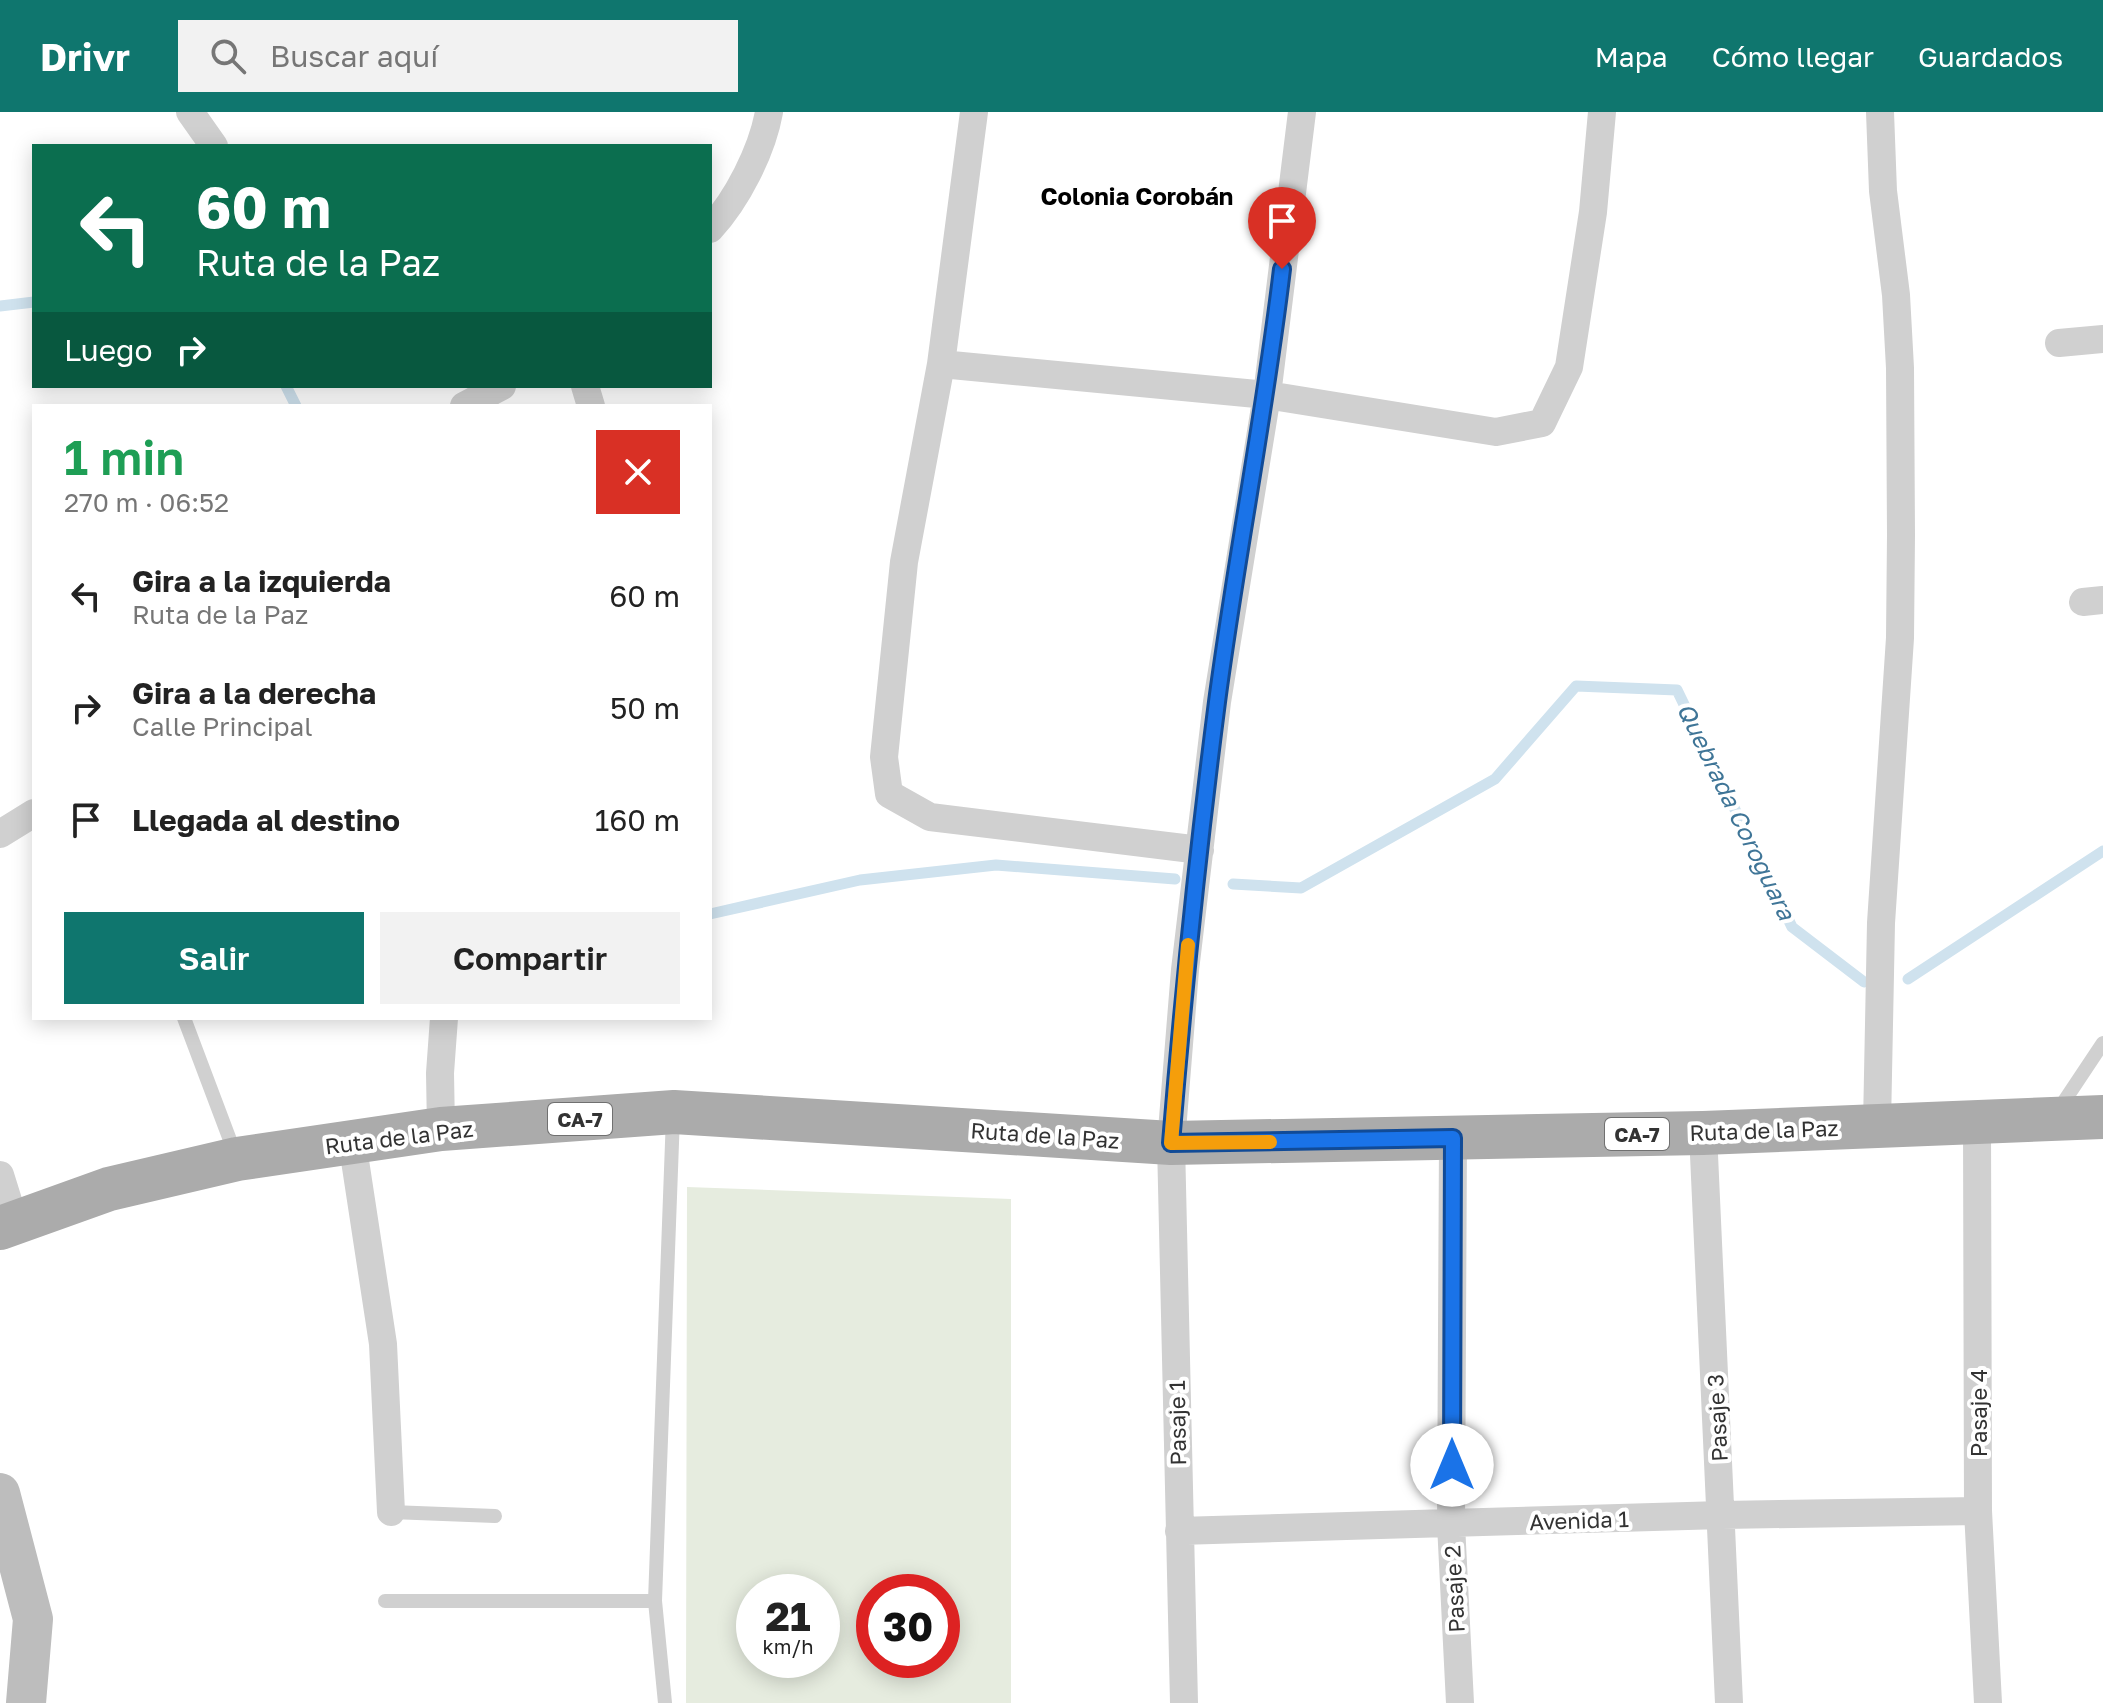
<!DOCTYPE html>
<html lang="es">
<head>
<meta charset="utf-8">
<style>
	body { margin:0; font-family:"Golos Text",sans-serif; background:#f2f2f2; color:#222; height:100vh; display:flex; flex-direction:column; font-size:30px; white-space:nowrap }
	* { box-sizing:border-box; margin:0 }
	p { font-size:26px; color:#767676 }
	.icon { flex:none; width:44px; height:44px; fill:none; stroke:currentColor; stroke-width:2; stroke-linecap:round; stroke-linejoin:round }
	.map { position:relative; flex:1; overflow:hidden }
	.panel { position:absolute; left:32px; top:292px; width:680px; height:616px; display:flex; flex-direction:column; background:#fff; border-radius:0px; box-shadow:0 4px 20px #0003 }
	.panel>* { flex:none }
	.top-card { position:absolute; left:32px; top:32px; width:680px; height:244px; border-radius:0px; box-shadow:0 4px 20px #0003; background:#0b6e4f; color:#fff; overflow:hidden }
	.speed { position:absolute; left:736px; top:1462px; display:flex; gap:16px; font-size:40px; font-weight:700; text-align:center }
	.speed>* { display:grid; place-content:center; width:104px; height:104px; border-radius:50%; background:#fff; box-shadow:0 4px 20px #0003; line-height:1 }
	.speed small { font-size:20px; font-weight:400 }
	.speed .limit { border:12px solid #d22; background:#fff; color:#111 }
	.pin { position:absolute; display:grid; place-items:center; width:68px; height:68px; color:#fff; margin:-82px -34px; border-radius:50% 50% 50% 0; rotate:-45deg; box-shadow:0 0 8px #0007 }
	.pin .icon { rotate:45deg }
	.me { position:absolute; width:88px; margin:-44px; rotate:0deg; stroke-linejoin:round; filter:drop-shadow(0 0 6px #0008) }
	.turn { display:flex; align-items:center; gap:28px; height:168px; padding:0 32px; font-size:36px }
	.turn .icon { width:104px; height:104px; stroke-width:2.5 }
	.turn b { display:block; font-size:56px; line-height:68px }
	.then { display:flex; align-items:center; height:76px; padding:0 32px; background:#0003; gap:16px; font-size:30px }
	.round { display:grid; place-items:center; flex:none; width:84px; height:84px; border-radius:0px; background:#f2f2f2 }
	.headline { display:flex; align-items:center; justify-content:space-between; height:136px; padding:0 32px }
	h1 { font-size:48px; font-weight:600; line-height:60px; color:#1e9e55 }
	.button { display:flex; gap:16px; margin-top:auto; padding:16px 32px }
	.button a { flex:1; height:92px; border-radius:0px; background:#0f766e; color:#fff; font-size:32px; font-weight:600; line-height:92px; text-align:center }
	.button a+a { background:#f2f2f2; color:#222 }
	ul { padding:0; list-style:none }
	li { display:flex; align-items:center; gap:24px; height:112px; padding:0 32px }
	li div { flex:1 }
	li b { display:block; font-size:30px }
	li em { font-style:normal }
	header { display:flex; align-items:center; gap:48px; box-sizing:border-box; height:112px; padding:0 40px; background:#0f766e; color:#fff }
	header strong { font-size:38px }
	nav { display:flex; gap:44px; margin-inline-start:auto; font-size:28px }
	.search { width:560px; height:72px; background:#f2f2f2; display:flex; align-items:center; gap:20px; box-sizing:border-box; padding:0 28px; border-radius:0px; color:#767676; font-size:30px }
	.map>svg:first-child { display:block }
</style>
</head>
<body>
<header>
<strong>Drivr</strong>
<div class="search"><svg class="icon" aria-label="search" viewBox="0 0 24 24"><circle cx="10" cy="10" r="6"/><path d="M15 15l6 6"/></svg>Buscar aquí</div>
<nav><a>Mapa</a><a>Cómo llegar</a><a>Guardados</a></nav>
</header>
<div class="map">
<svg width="2103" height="1591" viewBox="0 0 2103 1591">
	<rect width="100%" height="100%" fill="#fff"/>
	<path fill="#e6ecdf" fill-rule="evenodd" d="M 687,1075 L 1011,1087 L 1011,1591 L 686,1591 ZM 754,1480 L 822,1480 L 822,1548 L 754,1548 ZM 874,1480 L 942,1480 L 942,1548 L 874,1548 Z"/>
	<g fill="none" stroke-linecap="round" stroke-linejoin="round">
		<path stroke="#cfe2ee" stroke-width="11" d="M 0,194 L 34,190
			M 286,274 L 296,294
			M 1233,772 L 1301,776 L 1495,667 L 1576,574 L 1677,578 L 1792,815 L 1864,870
			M 710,802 L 860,768 L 996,753 L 1175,767
			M 1908,867 L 2103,739"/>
		<path stroke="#d0d0d0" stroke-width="14" d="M 184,906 L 236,1044
			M 2057,1000 L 2103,931
			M 391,1400 L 495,1404
			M 385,1489 L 655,1489
			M 665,1591 L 655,1489 L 673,1004"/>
		<path stroke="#d0d0d0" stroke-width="28" d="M 190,0 L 214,34
			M 974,0 L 941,252 L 904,450 L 884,645 L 889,682 L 930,705 L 1200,738
			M 710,117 C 737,88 762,39 769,0
			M 2059,231 L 2103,227
			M 941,252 L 1267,283 L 1496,320 L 1542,311 L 1569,255 L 1593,100 L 1602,0
			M 585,274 L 591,294
			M 464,294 L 502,274
			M 2083,490 L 2103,488
			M 0,722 L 34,701
			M 1977,1011 L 1978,1399 L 1988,1591
			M 1877,1013 L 1881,811 L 1900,526 L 1901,423 L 1900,256 L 1896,183 L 1883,79 L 1880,0
			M 441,1017 L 440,961 L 444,906
			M 1703,1021 L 1729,1591
			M 1453,1026 L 1451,1412 L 1460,1591
			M 352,1029 L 383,1232 L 391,1400
			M 0,1063 L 14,1108
			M 1179,1419 L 1722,1403 L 1978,1399
			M 1184,1591 L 1171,1031 L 1185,858 L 1217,590 L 1267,283 L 1302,0"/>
		<path stroke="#bdbdbd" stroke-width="40" d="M 0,1381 L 33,1507 L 26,1591"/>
		<path stroke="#ababab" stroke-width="44" d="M 0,1116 L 109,1077 L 237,1047 L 441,1017 L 674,1000 L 1171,1031 L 1703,1021 L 2103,1005"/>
	</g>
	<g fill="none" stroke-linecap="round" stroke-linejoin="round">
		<g stroke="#114b97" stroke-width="20">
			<path id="route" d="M 1282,157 C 1265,302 1236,445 1217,590 C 1198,737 1183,884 1171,1031 L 1453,1026 L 1452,1353"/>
		</g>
		<use href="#route" stroke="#1a73e8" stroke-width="14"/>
		<path stroke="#f59e0b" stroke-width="14" d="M 1188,833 L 1171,1031 L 1270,1030"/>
	</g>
	<g text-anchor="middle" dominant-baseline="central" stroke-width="8" stroke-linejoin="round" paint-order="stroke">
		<g fill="#fff" stroke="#707070" stroke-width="2">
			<rect x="548" y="991" width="64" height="32" rx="6"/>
			<rect x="1605" y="1006" width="64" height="32" rx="6"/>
		</g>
		<g font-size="20" font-weight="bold" fill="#333">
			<text x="580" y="1007">CA-7</text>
			<text x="1637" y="1022">CA-7</text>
		</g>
		<g font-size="22" fill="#333" stroke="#fff">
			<text transform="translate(1764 1018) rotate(-2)">Ruta de la Paz</text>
			<text transform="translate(1045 1023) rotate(4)">Ruta de la Paz</text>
			<text transform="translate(399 1025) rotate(-7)">Ruta de la Paz</text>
			<text transform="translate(1978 1301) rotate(-90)">Pasaje 4</text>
			<text transform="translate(1717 1306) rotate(-93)">Pasaje 3</text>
			<text transform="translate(1177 1311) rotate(-91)">Pasaje 1</text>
			<text transform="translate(1579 1408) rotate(-2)">Avenida 1</text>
			<text transform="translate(1454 1477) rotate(-93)">Pasaje 2</text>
		</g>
		<g font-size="24" font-weight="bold" fill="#000" stroke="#fff">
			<text x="1137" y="83">Colonia Corobán</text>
		</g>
		<g font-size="24" font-style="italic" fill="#3f7597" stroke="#fff">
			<text transform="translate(1737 699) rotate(64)">Quebrada Coroguara</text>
		</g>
	</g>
</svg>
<div class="speed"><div>21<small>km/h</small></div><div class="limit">30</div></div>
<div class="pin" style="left:1282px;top:157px;background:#d93025"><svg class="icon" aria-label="arrive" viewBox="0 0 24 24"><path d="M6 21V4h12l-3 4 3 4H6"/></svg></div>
<svg class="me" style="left:1452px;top:1353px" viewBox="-20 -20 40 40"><circle r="19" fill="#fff"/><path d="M0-13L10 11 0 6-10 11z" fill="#1a73e8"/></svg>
<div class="top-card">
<div class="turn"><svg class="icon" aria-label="left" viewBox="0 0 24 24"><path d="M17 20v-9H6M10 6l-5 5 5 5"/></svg><div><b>60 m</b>Ruta de la Paz</div></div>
<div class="then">Luego<svg class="icon" aria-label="right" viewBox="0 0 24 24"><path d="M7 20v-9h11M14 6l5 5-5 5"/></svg></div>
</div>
<section class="panel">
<div class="headline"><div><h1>1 min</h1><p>270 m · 06:52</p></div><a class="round" style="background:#d93025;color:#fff"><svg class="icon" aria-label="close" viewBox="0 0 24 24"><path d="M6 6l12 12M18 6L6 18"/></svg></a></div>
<ul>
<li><svg class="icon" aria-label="left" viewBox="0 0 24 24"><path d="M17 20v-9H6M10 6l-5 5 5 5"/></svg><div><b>Gira a la izquierda</b><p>Ruta de la Paz</p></div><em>60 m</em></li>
<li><svg class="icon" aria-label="right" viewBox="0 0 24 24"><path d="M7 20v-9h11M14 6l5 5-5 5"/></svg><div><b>Gira a la derecha</b><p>Calle Principal</p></div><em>50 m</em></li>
<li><svg class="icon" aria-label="arrive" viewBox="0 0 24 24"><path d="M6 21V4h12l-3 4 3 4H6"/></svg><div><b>Llegada al destino</b></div><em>160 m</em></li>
</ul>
<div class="button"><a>Salir</a><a>Compartir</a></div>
</section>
</div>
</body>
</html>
